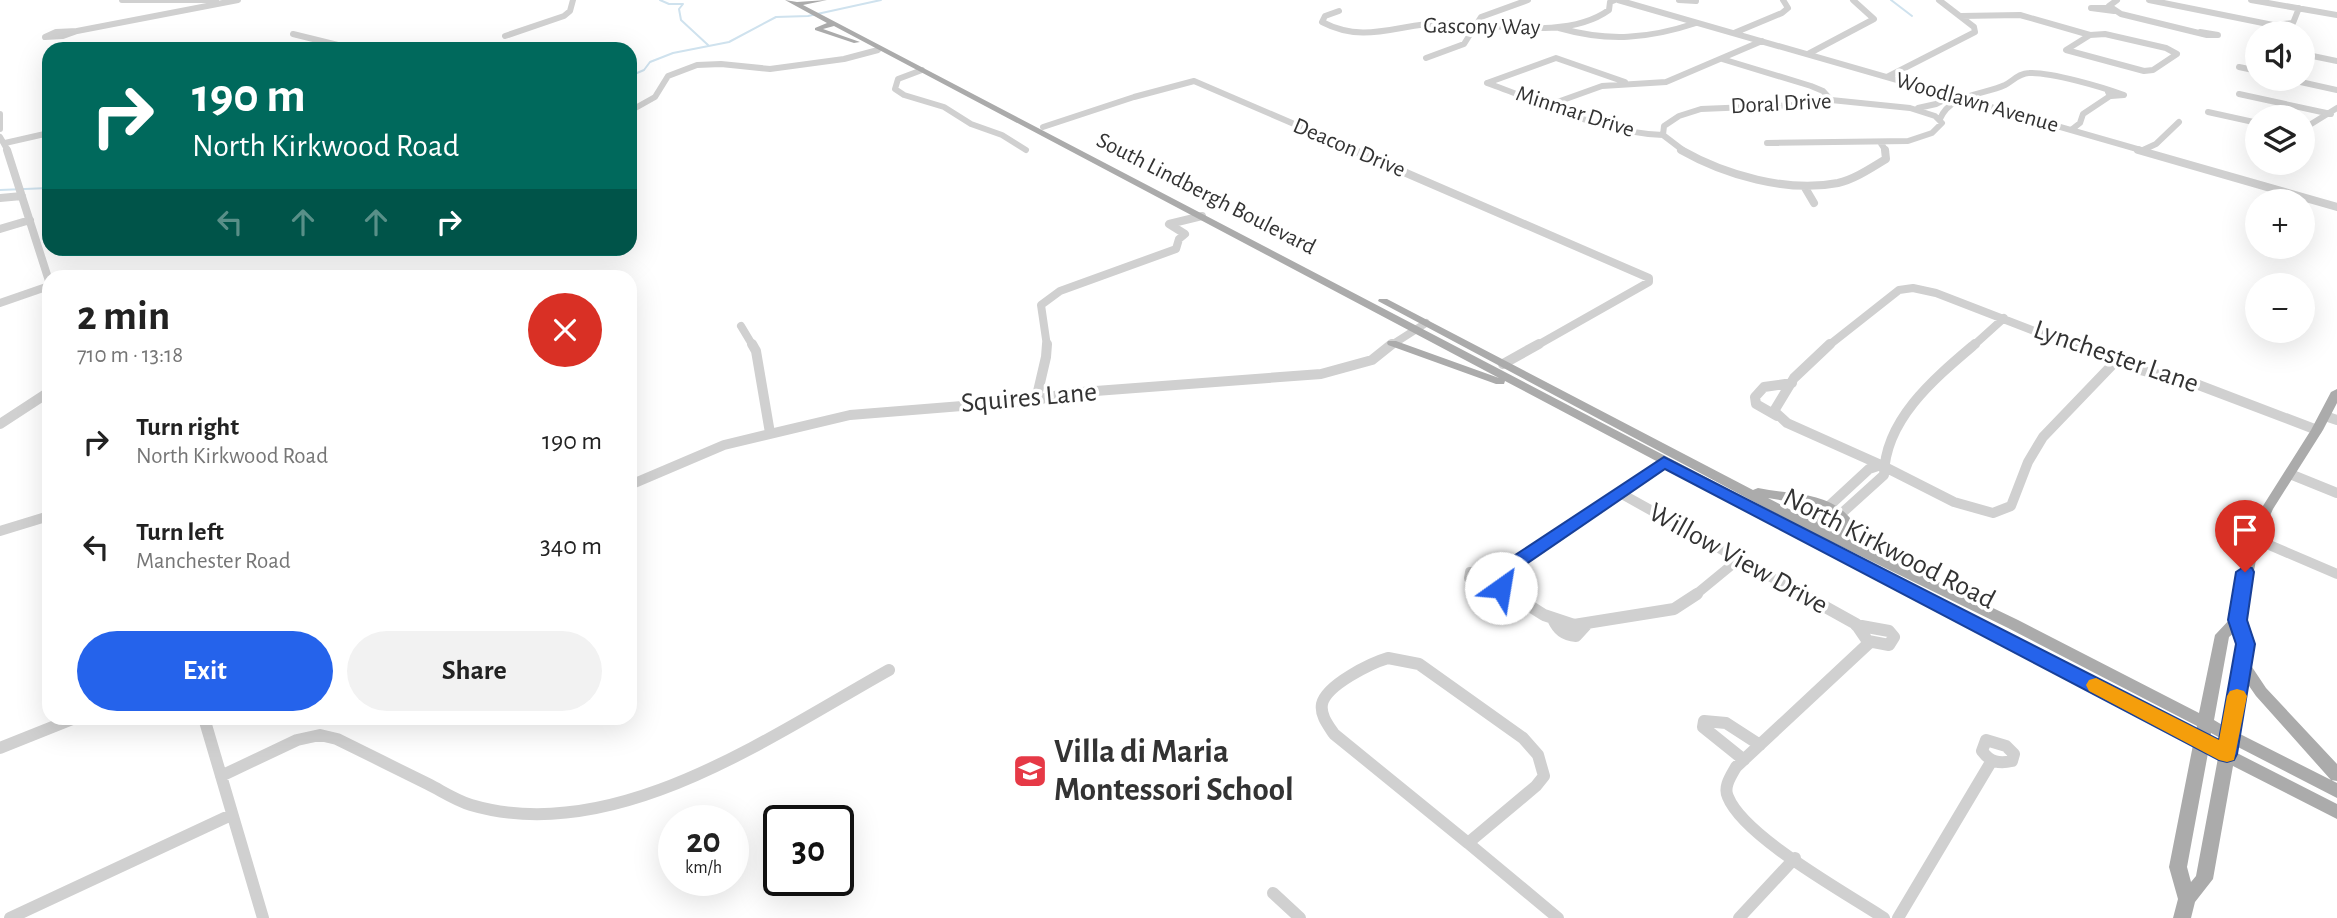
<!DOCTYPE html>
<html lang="en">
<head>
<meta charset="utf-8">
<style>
	body { margin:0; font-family:"Alegreya Sans",sans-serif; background:#f2f2f2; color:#222; height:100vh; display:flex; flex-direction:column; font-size:26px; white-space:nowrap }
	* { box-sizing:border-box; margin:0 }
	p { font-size:23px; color:#767676 }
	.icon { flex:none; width:38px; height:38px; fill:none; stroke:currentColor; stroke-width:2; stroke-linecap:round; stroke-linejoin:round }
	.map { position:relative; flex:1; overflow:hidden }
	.sheet { position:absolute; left:42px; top:270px; width:595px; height:455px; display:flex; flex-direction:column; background:#fff; border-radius:21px; box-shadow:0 7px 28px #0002 }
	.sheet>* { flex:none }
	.hud { position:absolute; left:42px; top:42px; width:595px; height:214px; border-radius:21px; box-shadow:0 7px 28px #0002; background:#00695c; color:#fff; overflow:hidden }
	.fabs { position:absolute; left:2245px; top:21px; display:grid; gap:14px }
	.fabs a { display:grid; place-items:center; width:70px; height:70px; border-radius:50%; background:#fff; box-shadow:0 7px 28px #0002; font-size:35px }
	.speed { position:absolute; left:658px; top:805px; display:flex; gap:14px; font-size:35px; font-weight:700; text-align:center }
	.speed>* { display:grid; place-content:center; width:91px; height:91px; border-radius:50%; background:#fff; box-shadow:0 7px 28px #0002; line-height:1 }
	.speed small { font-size:18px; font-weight:400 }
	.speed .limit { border:4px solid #111; border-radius:10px; background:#fff; color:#111 }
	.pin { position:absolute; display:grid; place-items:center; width:60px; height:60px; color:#fff; margin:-72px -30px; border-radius:50% 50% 50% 0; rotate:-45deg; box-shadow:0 0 7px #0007 }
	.pin .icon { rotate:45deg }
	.me { position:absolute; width:77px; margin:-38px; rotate:32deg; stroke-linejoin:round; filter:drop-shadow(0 0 5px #0008) }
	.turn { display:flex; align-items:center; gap:24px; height:147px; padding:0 35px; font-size:32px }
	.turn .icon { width:91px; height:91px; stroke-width:2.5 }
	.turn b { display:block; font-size:49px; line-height:60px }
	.lanes { display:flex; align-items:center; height:66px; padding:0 35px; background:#0003; justify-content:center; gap:35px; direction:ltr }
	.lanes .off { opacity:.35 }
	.round { display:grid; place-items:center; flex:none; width:74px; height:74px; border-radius:37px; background:#f2f2f2 }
	.overview { display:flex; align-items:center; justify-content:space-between; height:119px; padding:0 35px }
	h1 { font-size:42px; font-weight:600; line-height:52px }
	.cta { display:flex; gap:14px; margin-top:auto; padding:14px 35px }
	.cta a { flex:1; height:80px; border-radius:42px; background:#2563eb; color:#fff; font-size:28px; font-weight:600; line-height:80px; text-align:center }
	.cta a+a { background:#f2f2f2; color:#222 }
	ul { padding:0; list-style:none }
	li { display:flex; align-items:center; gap:21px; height:105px; padding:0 35px }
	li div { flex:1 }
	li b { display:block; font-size:26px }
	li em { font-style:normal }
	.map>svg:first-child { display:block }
</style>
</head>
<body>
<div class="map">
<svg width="2337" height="918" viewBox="0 0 2337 918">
	<rect width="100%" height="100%" fill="#fff"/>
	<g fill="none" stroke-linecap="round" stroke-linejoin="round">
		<path stroke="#cfe2ee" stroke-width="2" d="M 660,0 L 669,4 L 683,4 L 679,9 L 681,20 L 708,45
			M 1891,0 L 1912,16
			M 630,76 L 644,70 L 650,62 L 673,53 L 729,42 L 776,17 L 808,16 L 881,0
			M 0,190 L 49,188"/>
		<path stroke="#d0d0d0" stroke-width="6" d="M 122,0 L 216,0
			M 1618,0 L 2144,151
			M 1679,0 L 1696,1
			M 2117,0 L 2109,6 L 2121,14 L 2207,35 L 2218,35 L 2200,32
			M 2149,0 L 2273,25 L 2293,23 L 2299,8
			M 2251,0 L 2337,15
			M 2110,8 L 2091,8 L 2114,11
			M 1339,11 L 1325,16 L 1322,22 C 1366,45 1399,23 1444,23 C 1493,23 1566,41 1609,10 L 1610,2 L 1615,0
			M 1961,16 L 2020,15 L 2090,35
			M 1559,28 C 1608,42 1648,39 1696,23
			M 77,31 L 63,36 L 45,37 L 56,32 Z
			M 77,31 L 238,0
			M 1734,33 L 1782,13 L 1788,8 L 1783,0
			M 293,34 L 354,49
			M 2105,34 L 2166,48 L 2177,54 L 2153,70 L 2144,71 L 2066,50 L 2090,35 Z
			M 505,36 L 564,16 L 570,11 L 573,0
			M 1808,54 L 1874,19 L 1853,0
			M 2303,54 L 2337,61
			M 1426,58 L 1464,44 L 1481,17 L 1528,0
			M 1722,59 L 1811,86 L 1823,91 L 1831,100
			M 2239,67 L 2258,71
			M 922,70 L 898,79 L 895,89 L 904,95 L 944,107 L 971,124 L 1002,135 L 1026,150
			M 1887,77 L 1975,32 L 1974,27 L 1939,0
			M 2287,79 L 2337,90
			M 1487,83 C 1544,103 1602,133 1663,135
			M 1487,83 L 1556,58 L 1625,82
			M 2239,94 L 2331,114
			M 1549,105 L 1602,86 L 1666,82 L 1762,41
			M 1918,108 L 1936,104 L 1952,96
			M 630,111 L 655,97 L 668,76 L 697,65 L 721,64 L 770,69 L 844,59 L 878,50
			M 2208,112 L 2258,123
			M 0,114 L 0,129
			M 1940,119 C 1950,94 1983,95 2005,85 C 2013,81 2019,73 2029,73 C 2051,72 2102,87 2124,95 L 2111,96
			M 1043,127 L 1134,97 L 1194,81 L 1357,151
			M 2303,129 L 2337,108
			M 2071,130 L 2080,123 L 2083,114 L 2110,96 L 2108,92
			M 1663,135 L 1664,126 L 1679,116 L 1701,109 L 1798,105 L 1831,100 L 1910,108 L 1935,116 L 1942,123 L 1932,133 L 1908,141 L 1767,143
			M 1663,135 L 1684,151
			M 0,137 L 8,151
			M 1880,142 L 1886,151
			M 5,143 L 49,133
			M 2143,150 L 2156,144 L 2179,122"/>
		<path stroke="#d0d0d0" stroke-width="8" d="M 7,150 L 49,281
			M 1353,150 L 1649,278 L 1649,282 L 1536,346
			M 1681,150 C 1725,175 1787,193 1838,183 C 1855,179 1871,168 1886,159 L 1885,150
			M 2138,150 L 2337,207
			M 1804,186 L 1814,203
			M 0,198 L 22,196
			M 0,229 L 30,220
			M 0,303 L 49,286
			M 741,326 L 753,346
			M 1047,346 L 1041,305 L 1060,291 L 1176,249 L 1179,239 L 1185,234 L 1169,224 L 1202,216
			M 1390,346 L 1426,323
			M 1828,346 L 1899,290 L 1913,288 L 1936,293 L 2073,346
			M 1973,346 L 2004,318"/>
		<path stroke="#d0d0d0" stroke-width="10" d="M 752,344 L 756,351 L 770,433
			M 1830,344 L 1794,378 L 1774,411 L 1787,423 L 1881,465 L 1954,502 L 1993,513 L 2011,506 L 2028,462 L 2043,437 L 2115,362
			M 2069,344 L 2132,368 L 2196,384 L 2317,430
			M 1503,364 L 1539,344
			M 1036,400 L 1046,357 L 1047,344
			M 1777,416 L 1756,404 L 1755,397 L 1764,387 L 1792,383
			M 2325,416 L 2337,420
			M 0,424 L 49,392
			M 2290,474 L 2337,493
			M 630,485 L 724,445 L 850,415 L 1036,400 L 1069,393 L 1321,374 L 1372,360 L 1392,344
			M 1620,493 L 1805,596
			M 1829,506 L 1869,469 L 1881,465
			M 1842,513 L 1884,475 C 1885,419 1935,378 1975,344
			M 0,531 L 49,516
			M 2253,538 L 2337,574
			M 1504,573 L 1470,572 L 1469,578 C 1483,587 1500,587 1514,596
			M 1501,588 L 1500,580 L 1506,569 L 1664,462
			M 1694,596 L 1739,559"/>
		<path stroke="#d0d0d0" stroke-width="12" d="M 1511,594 L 1544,615 L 1574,625 L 1674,609 L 1697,594
			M 1802,594 L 1856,624 L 1869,643 L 1736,767 C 1731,776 1723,787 1728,797 C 1744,837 1846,893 1884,918
			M 1553,619 C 1558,630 1564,635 1576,636 L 1587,624
			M 1856,625 L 1889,631 L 1894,637 L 1889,645 L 1868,641
			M 1388,658 L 1419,664 L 1523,738 L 1538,755 L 1544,776 L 1536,786 L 1468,843 L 1334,734 C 1328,725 1320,715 1322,704 C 1326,685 1371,663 1388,658 Z
			M 204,718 L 263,918
			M 1986,740 L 2006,746 L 2014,754 L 2012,761 C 1999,764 1990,762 1982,751 Z
			M 0,748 L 75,718
			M 1744,760 L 1703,727 L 1704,721 L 1726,723 L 1760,745
			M 221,776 L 297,740 L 320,735 L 337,739 C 367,754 398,769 428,784 C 442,791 455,800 471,805 C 614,847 769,737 889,670
			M 1468,843 L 1558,918
			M 1273,893 L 1300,918
			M 10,918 L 231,815
			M 1739,918 L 1795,858
			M 1898,918 L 1991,762"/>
		<path fill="#ababab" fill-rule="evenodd" d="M 785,0 L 797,2 L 827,0 L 803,5 L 1805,529 L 1378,301 L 1379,299 L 1387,299 L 1753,490 L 1758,488 C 1797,496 1833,490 1857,527 L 1849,539 L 2018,620 L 2199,713 L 2215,635 L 2231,618 L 2246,538 L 2261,509 L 2311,430 L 2331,392 L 2337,389 L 2337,403 L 2323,430 L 2273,509 L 2260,538 L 2245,620 L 2253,644 L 2250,664 L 2266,688 L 2337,764 L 2337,781 L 2331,780 L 2256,696 L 2247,683 L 2238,733 L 2337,783 L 2337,798 L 2236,746 L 2235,752 L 2337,804 L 2337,819 L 2233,766 L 2213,879 L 2195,902 L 2191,918 L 2173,918 L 2178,899 L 2169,867 L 2193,745 L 1505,381 L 1504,384 L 1496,384 L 1388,345 L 1387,343 L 1388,341 L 1396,341 L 1499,378 L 834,26 L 823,29 L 860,42 L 854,43 L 815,30 L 815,28 L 827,23 ZM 1768,498 L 1819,507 L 1810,514 L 1808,519 ZM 1830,512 L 1839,519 L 1843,527 L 1839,533 L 1819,525 L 1821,519 ZM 1831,543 L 1834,543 L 2008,628 L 2197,726 L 2196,732 ZM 2235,632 L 2239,644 L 2224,726 L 2214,720 L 2229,637 ZM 2211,733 L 2222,739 L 2220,745 L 2210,739 ZM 2208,753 L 2218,758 L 2196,876 L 2191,882 L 2187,867 Z"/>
	</g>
	<path fill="#2563eb" stroke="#184099" stroke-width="2" d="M 1664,457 L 2219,740 L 2236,644 L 2228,620 L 2236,572 L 2245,566 L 2252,568 L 2254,572 L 2247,620 L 2255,644 L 2237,754 L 2234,760 L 2227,762 L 2219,760 L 1665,469 L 1513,573 L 1509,580 L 1510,588 L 1508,592 L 1495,592 L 1491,580 L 1500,565 Z"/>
	<path fill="#f59e0b" d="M 2096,678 L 2219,740 L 2227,696 L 2230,691 L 2237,689 L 2244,691 L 2247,696 L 2234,760 L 2227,762 L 2219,760 L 2089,691 L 2086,685 L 2089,680 Z"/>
	<defs>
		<g id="school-square" transform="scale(1.75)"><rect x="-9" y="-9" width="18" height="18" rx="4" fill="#e63946" stroke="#fff"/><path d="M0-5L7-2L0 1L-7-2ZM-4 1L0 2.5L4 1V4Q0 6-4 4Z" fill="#fff"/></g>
	</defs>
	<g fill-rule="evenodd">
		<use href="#school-square" x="1030" y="771"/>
	</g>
	<g text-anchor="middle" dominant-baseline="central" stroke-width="7" stroke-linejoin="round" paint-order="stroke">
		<g font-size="23" fill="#333" stroke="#fff">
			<text transform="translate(1482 27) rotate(1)">Gascony Way</text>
			<text transform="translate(1977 103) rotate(16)">Woodlawn Avenue</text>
			<text transform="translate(1781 104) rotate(-3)">Doral Drive</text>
			<text transform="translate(1575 112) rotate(18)">Minmar Drive</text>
			<text transform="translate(1349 148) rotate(23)">Deacon Drive</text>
			<text transform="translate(1206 194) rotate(27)">South Lindbergh Boulevard</text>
		</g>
		<g font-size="28" fill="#333" stroke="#fff">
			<text transform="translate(2116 357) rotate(19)">Lynchester Lane</text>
			<text transform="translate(1029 398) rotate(-5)">Squires Lane</text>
			<text transform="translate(1889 549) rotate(27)">North Kirkwood Road</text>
			<text transform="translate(1738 559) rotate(29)">Willow View Drive</text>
		</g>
		<g font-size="33" font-weight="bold" fill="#333" stroke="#fff" text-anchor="start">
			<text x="1054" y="752">Villa di Maria<tspan x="1054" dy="38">Montessori School</tspan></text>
		</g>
	</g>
</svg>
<div class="fabs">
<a><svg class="icon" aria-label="sound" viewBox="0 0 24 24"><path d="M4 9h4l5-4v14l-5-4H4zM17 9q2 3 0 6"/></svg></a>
<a><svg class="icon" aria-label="layers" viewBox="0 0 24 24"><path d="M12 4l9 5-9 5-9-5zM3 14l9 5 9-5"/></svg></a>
<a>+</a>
<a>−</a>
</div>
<div class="speed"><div>20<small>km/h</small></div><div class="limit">30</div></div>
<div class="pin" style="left:2245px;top:572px;background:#d93025"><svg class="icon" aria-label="arrive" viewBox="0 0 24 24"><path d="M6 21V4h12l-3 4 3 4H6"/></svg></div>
<svg class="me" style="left:1501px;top:588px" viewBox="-20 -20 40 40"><circle r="19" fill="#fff"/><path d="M0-13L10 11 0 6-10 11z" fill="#2563eb"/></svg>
<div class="hud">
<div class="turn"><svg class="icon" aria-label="right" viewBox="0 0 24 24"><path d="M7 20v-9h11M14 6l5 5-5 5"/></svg><div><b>190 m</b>North Kirkwood Road</div></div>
<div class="lanes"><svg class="icon off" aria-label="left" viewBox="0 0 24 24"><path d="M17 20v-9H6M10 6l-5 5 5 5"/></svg><svg class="icon off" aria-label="ahead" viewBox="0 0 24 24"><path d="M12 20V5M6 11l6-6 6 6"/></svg><svg class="icon off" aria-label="ahead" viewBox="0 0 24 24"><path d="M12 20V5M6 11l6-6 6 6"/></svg><svg class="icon" aria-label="right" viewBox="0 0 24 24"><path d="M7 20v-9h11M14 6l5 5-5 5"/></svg></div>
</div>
<section class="sheet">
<div class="overview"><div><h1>2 min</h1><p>710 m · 13:18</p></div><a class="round" style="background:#d93025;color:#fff"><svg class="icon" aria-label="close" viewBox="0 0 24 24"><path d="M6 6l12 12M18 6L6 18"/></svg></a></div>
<ul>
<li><svg class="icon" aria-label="right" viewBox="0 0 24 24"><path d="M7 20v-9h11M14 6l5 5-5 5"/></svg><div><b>Turn right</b><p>North Kirkwood Road</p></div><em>190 m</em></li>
<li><svg class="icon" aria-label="left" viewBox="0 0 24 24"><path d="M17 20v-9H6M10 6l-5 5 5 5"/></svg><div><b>Turn left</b><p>Manchester Road</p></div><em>340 m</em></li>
</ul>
<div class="cta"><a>Exit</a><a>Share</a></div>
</section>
</div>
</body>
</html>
